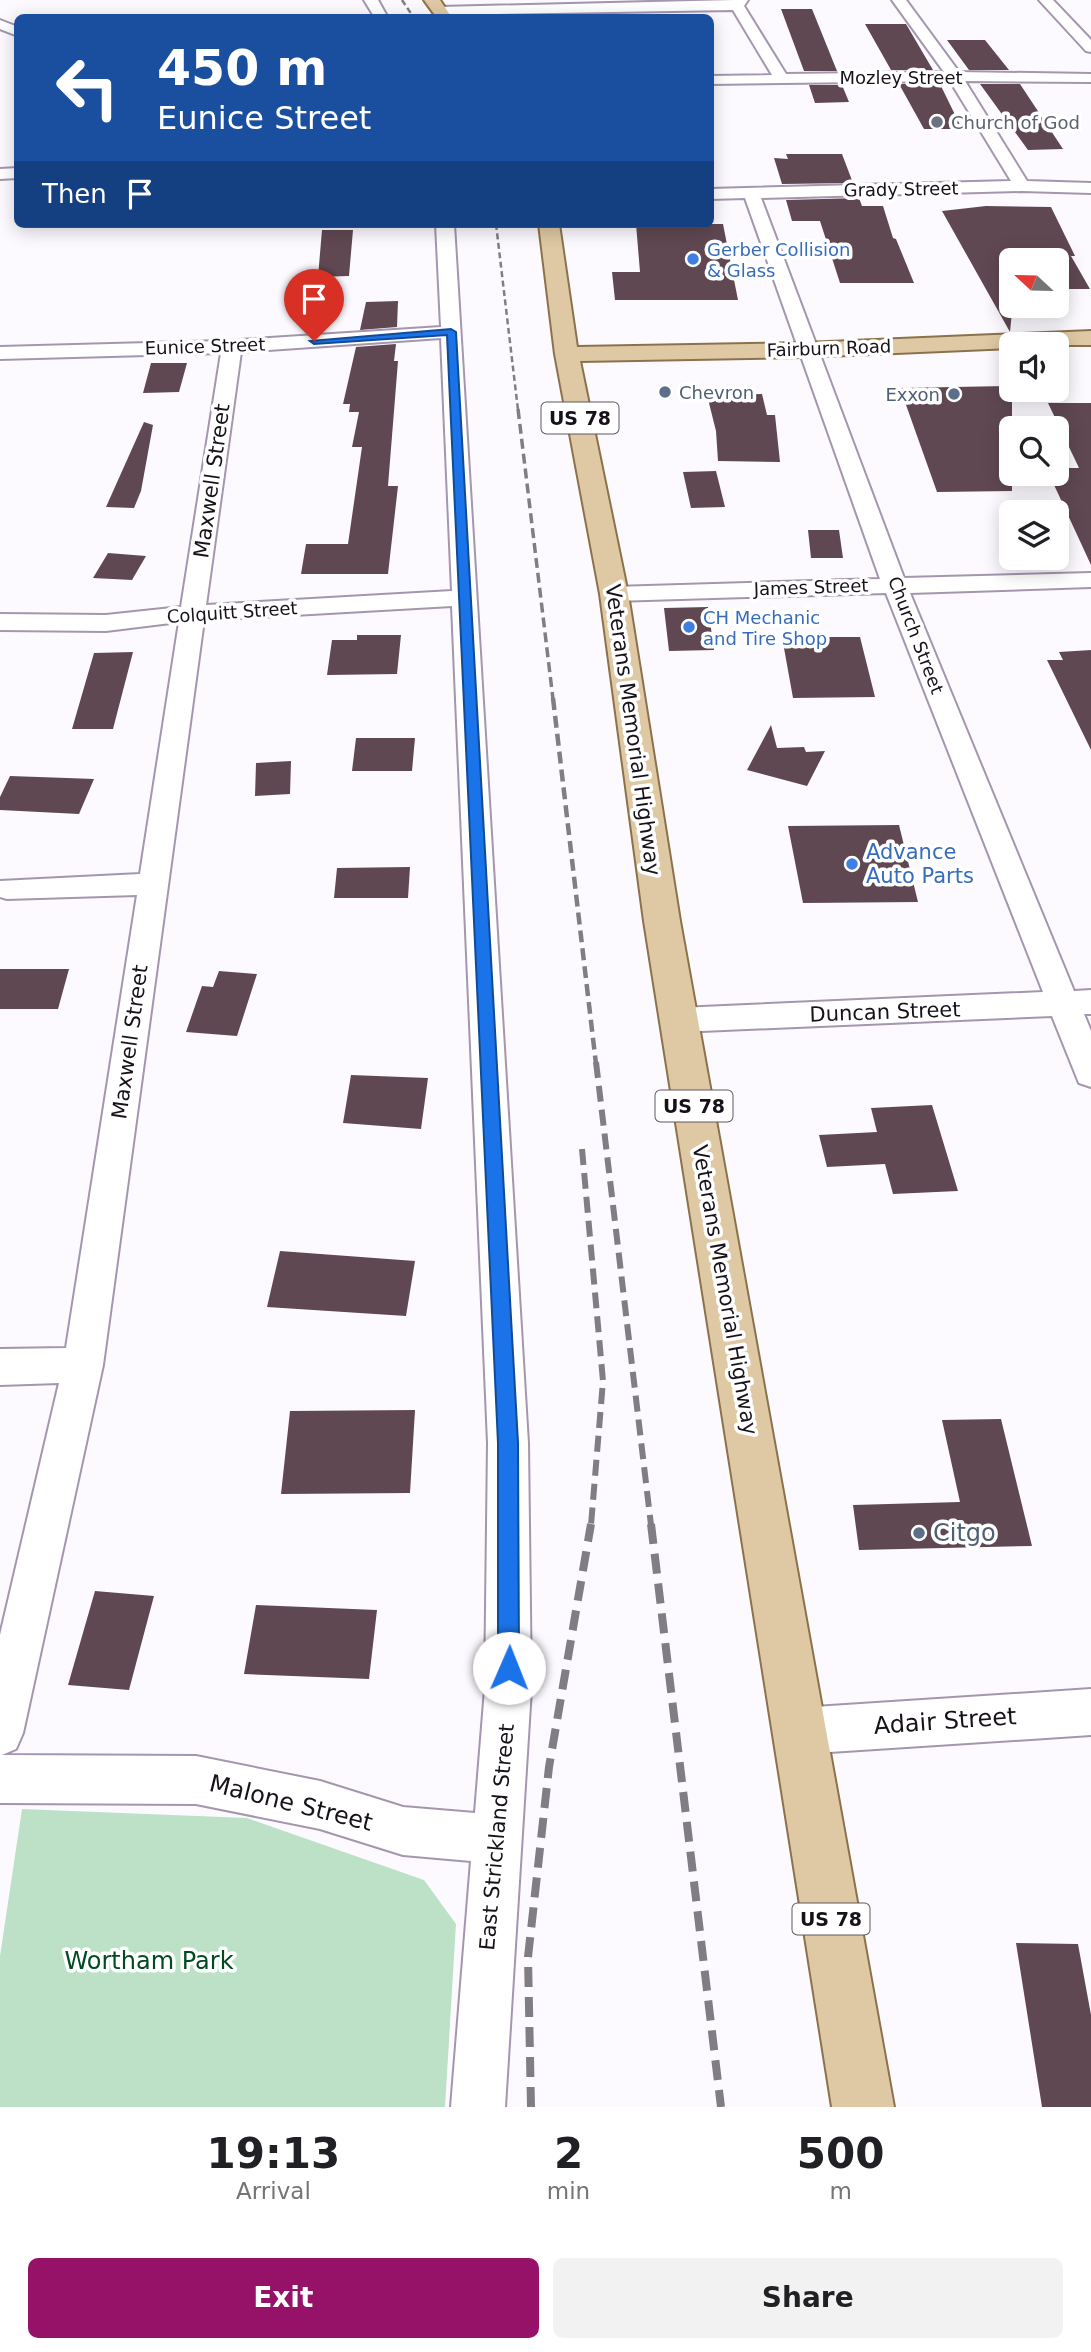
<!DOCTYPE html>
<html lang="en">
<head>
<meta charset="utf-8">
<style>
	body { margin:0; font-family:"DejaVu Sans",sans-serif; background:#f2f2f2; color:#202124; height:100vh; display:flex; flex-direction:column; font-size:26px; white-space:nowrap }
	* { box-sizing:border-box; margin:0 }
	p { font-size:23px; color:#757577 }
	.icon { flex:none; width:38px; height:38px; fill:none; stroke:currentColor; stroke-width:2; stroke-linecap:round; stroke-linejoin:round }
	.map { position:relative; height:2107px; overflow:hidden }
	.drawer { display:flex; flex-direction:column; background:#fff; flex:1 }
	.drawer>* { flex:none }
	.banner { position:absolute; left:14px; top:14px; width:700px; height:214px; border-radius:10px; box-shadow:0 4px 18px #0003; background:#1a4fa0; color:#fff; overflow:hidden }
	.needle { width:46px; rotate:292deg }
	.controls { position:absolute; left:999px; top:248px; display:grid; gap:14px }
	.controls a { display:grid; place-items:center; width:70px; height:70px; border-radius:10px; background:#fff; box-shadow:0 4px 18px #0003; font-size:35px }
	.pin { position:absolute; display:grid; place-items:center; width:60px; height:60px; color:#fff; margin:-72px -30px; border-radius:50% 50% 50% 0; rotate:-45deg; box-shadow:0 0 7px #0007 }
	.pin .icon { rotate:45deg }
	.me { position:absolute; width:77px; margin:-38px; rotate:1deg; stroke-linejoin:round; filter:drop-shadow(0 0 5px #0008) }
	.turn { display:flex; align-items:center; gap:24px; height:147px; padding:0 28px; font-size:32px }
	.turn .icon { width:91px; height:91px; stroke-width:2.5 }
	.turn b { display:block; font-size:49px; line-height:60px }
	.then { display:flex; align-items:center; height:66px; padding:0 28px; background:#0003; gap:14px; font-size:26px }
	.eta { display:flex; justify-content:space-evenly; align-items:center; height:119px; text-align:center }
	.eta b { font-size:42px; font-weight:600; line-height:49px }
	.primary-button { display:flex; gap:14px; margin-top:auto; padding:14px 28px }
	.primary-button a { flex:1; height:80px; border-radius:10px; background:#961269; color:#fff; font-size:28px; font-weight:600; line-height:80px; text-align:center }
	.primary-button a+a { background:#f2f2f2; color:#202124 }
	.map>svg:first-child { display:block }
</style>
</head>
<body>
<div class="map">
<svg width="1091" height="2107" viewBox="0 0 1091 2107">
	<rect width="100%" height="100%" fill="#fdfaff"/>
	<path fill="#bde1c6" d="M 22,1809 L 247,1818 L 424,1880 L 456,1924 L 445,2107 L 0,2107 L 0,1956 Z"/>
	<path fill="#604852" d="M 781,9 L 812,9 L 837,71 L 804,71 Z
		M 865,24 L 906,24 L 933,70 L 891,70 Z
		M 947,40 L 985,40 L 1009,70 L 969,70 Z
		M 899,84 L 940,84 L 962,129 L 924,129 Z
		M 980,84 L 1020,84 L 1063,149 L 1028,150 Z
		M 809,85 L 842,85 L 849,102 L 815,103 Z
		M 786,154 L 842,154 L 853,183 L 782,184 L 774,158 L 788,159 Z
		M 859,198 L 862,206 L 883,206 L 893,238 L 896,239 L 914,283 L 840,283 L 820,221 L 792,221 L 786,200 Z
		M 986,206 L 1051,207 L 1075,256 L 1071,256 L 1090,289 L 1057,289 L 1057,261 L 1012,261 L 1012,306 L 1047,306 L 1050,312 L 1012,312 L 1010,332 L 942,211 Z
		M 636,224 L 723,224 L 738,300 L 615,300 L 612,272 L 640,272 Z
		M 322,230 L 353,230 L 349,276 L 318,277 Z
		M 398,301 L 397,327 L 360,330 L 366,302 Z
		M 396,344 L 394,361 L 398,361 L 388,486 L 398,486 L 388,574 L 301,574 L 306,544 L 348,544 L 362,447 L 352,447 L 359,412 L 349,412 L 350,404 L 343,404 L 356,347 Z
		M 151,363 L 187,363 L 179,392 L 143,393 Z
		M 1007,386 L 1012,396 L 1012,491 L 937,492 L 900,388 Z
		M 762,394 L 767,415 L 775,415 L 780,462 L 718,461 L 716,431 L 707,395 Z
		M 1048,403 L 1091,403 L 1091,565 L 1049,474 L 1057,474 L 1057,468 L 1079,468 Z
		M 144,422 L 153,425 L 141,491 L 134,508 L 106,507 Z
		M 716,471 L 725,507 L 691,508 L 683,472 Z
		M 808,530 L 839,530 L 843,558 L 811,558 Z
		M 108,553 L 146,556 L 132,580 L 93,578 Z
		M 708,607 L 714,650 L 669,651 L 664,608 Z
		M 357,635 L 401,635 L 397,674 L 327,675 L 332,640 L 357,640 Z
		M 782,637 L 860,637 L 875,697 L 793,698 Z
		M 1091,650 L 1091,750 L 1047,660 L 1063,660 L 1059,652 Z
		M 133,652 L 113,729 L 72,729 L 94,653 Z
		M 771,725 L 777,748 L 804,747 L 806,752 L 825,751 L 807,786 L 747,770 Z
		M 356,738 L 415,738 L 412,771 L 352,771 Z
		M 291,761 L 290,794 L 255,796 L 256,763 Z
		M 10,776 L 67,778 L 94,779 L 79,814 L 0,810 L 0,797 Z
		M 899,825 L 918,902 L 803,903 L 788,826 Z
		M 410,867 L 408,898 L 334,898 L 337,868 Z
		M 0,969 L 69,969 L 58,1009 L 0,1009 Z
		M 219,971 L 257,974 L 237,1036 L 186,1032 L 202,986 L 213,987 Z
		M 351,1075 L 428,1078 L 421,1129 L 343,1123 Z
		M 932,1105 L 958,1191 L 893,1194 L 885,1164 L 827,1167 L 819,1135 L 877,1132 L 871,1108 Z
		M 280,1251 L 415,1261 L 406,1316 L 267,1307 Z
		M 415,1410 L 410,1493 L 281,1494 L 290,1411 Z
		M 1001,1419 L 1032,1546 L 859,1550 L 853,1505 L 960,1502 L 942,1420 Z
		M 95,1591 L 154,1596 L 129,1690 L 68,1685 Z
		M 256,1605 L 377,1610 L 369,1679 L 244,1674 Z
		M 1016,1943 L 1078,1944 L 1091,2015 L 1091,2107 L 1042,2107 Z"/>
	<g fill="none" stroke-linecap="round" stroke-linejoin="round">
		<g stroke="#a496ae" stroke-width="4">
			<path id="street" d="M 364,0 L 378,0 L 388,18 L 375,18 Z
				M 734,0 L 748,0 L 744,6 L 786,74 L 944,72 L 892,0 L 906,0 L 959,72 L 1091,74 L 1091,82 L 965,81 L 1027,181 L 1091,183 L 1091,193 L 1022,191 L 761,198 L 904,578 L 1091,573 L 1091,587 L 910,593 L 1074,991 L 1091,990 L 1091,1014 L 1084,1014 L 1091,1031 L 1091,1087 L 1079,1083 L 1052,1016 L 679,1032 L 667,1029 L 663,1020 L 667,1011 L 679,1008 L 1043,992 L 886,593 L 614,601 L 605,599 L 602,594 L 605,589 L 614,587 L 880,579 L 745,198 L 710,199 L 710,189 L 1011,181 L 950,81 L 710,84 L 710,76 L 772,75 L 733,10 L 440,15 L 433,11 L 440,7 Z
				M 1039,0 L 1053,0 L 1091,40 L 1091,52 L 1086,51 Z
				M 0,20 L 18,27 L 18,36 L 0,29 Z
				M 18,168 L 18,178 L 0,179 L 0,169 Z
				M 436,224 L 454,224 L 528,1443 L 531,1689 L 505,2107 L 451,2107 L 471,1861 L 403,1855 L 320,1829 L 196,1804 L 0,1803 L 0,1635 L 59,1383 L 0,1385 L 0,1349 L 66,1348 L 137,895 L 7,899 L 0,897 L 0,881 L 140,874 L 179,622 L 106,631 L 0,630 L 0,614 L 106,615 L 181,607 L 221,353 L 0,359 L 0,347 L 223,341 L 441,327 ZM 441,338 L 452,591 L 206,605 L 241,352 ZM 452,606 L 488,1443 L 485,1689 L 475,1813 L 403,1807 L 320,1781 L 196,1756 L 2,1755 L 16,1749 L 23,1733 L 103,1365 L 204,620 Z
				M 1091,1689 L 1091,1735 L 799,1754 L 783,1747 L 776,1731 L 783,1715 L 799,1708 Z"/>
		</g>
		<g stroke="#8b724c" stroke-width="4">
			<path id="primary" d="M 424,0 L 440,0 L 452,18 L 437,18 Z
				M 539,224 L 559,224 L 577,347 L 804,343 L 1091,331 L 1091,345 L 1012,345 L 1012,348 L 804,357 L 580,361 L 628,594 L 680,921 L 894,2107 L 832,2107 L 644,921 L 600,594 L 555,354 Z"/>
		</g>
		<use href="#street" fill="#fff" fill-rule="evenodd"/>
		<use href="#primary" fill="#dfc9a4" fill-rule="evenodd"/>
		<path stroke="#817d84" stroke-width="2.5" stroke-dasharray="6 3.5" stroke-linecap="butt" d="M 402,0 L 414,18
			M 496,224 L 518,410"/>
		<path stroke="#817d84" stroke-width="3.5" stroke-dasharray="10 5" stroke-linecap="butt" d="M 518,409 L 553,699"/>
		<path stroke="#817d84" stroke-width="4.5" stroke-dasharray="12 6" stroke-linecap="butt" d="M 553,698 L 596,1064"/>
		<path stroke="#817d84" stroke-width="6" stroke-dasharray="16 8" stroke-linecap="butt" d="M 596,1062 L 651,1525
			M 582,1149 L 603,1381 L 591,1525"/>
		<path stroke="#817d84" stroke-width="8" stroke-dasharray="20 10" stroke-linecap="butt" d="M 651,1524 L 721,2107
			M 531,2107 L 528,1957 L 549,1767 L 591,1524"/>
	</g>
	<path fill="#1a73e8" stroke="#114b97" stroke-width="2" d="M 451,329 L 456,332 L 518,1443 L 519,1668 L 516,1675 L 509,1678 L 501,1675 L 498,1668 L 498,1443 L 447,335 L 314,344 L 310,341 Z"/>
	<circle fill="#6b7280" stroke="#fff" stroke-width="2.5" cx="937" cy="122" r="7"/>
	<g fill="#3f7fe0" stroke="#fff" stroke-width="2.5">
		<circle cx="693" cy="259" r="7"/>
		<circle cx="689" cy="627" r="7"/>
		<circle cx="852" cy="864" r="7"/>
	</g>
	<g fill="#5c6f8a" stroke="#fff" stroke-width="2.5">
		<circle cx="665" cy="392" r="7"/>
		<circle cx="954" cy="394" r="7"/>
		<circle cx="919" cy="1533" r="7"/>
	</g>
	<g text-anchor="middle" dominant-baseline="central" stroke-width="7" stroke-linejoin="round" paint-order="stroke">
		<g font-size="18" fill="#17121a" stroke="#fff">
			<text x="901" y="77">Mozley Street</text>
			<text transform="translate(901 189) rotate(-1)">Grady Street</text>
			<text transform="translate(205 346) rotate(-2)">Eunice Street</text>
			<text transform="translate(829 348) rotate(-2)">Fairburn Road</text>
			<text transform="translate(811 587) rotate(-2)">James Street</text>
			<text transform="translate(232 612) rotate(-4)">Colquitt Street</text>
			<text transform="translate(916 635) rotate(69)">Church Street</text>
		</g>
		<g font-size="18" fill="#5b616d" stroke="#fff" text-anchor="start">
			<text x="951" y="122">Church of God</text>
		</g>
		<g font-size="18" fill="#366cbe" stroke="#fff" text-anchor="start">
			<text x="707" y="249">Gerber Collision<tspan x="707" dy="21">&amp; Glass</tspan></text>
			<text x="703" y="617">CH Mechanic<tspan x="703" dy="21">and Tire Shop</tspan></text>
		</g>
		<g font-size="18" fill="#4e5e75" stroke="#fff" text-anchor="start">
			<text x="679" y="392">Chevron</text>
			<text x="940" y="394" text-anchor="end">Exxon</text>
		</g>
		<g fill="#fff" stroke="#5d595f" stroke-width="2">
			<rect x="541.5" y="402.5" width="77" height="31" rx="5"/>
			<rect x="655.5" y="1090.5" width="77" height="31" rx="5"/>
			<rect x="792.5" y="1903.5" width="77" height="31" rx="5"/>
		</g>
		<g font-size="19" font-weight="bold" fill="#17121a">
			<text x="580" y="418">US 78</text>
			<text x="694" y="1106">US 78</text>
			<text x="831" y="1919">US 78</text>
		</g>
		<g font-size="21" fill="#17121a" stroke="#fff">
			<text transform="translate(212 481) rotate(-82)">Maxwell Street</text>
			<text transform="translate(633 730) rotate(82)">Veterans Memorial Highway</text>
			<text transform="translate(885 1012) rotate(-2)">Duncan Street</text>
			<text transform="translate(130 1042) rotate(-82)">Maxwell Street</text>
			<text transform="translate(725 1290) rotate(80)">Veterans Memorial Highway</text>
			<text transform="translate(497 1837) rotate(-85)">East Strickland Street</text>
		</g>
		<g font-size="21" fill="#366cbe" stroke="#fff" text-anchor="start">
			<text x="866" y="852">Advance<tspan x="866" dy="24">Auto Parts</tspan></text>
		</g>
		<g font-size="24" fill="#4e5e75" stroke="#fff" text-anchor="start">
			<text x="933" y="1533">Citgo</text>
		</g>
		<g font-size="24" fill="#17121a" stroke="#fff">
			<text transform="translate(945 1721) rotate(-4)">Adair Street</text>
			<text transform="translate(291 1803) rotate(14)">Malone Street</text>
		</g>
		<g font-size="24" fill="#014b23" stroke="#fff">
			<text x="149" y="1961">Wortham Park</text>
		</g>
	</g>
</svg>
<div class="controls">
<a><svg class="needle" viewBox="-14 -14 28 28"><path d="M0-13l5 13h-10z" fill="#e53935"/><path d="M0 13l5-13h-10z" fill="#757577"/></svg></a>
<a><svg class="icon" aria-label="sound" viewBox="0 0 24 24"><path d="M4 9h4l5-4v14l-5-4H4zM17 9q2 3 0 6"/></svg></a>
<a><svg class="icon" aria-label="search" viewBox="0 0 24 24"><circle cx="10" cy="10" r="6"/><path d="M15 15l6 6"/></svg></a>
<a><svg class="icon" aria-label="layers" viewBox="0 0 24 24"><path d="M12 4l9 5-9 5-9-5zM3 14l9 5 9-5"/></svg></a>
</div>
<div class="pin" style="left:314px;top:341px;background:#d93025"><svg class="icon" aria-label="arrive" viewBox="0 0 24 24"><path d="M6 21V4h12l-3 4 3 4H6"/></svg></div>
<svg class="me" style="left:509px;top:1668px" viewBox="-20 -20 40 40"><circle r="19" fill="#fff"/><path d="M0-13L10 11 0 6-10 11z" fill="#1a73e8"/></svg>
<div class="banner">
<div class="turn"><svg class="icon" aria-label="left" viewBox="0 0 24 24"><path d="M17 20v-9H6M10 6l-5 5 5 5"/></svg><div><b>450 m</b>Eunice Street</div></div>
<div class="then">Then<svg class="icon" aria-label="arrive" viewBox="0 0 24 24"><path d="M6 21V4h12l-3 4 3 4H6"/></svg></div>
</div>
</div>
<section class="drawer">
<div class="eta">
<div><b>19:13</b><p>Arrival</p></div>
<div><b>2</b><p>min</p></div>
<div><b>500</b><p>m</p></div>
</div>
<div class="primary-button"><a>Exit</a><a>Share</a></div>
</section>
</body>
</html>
